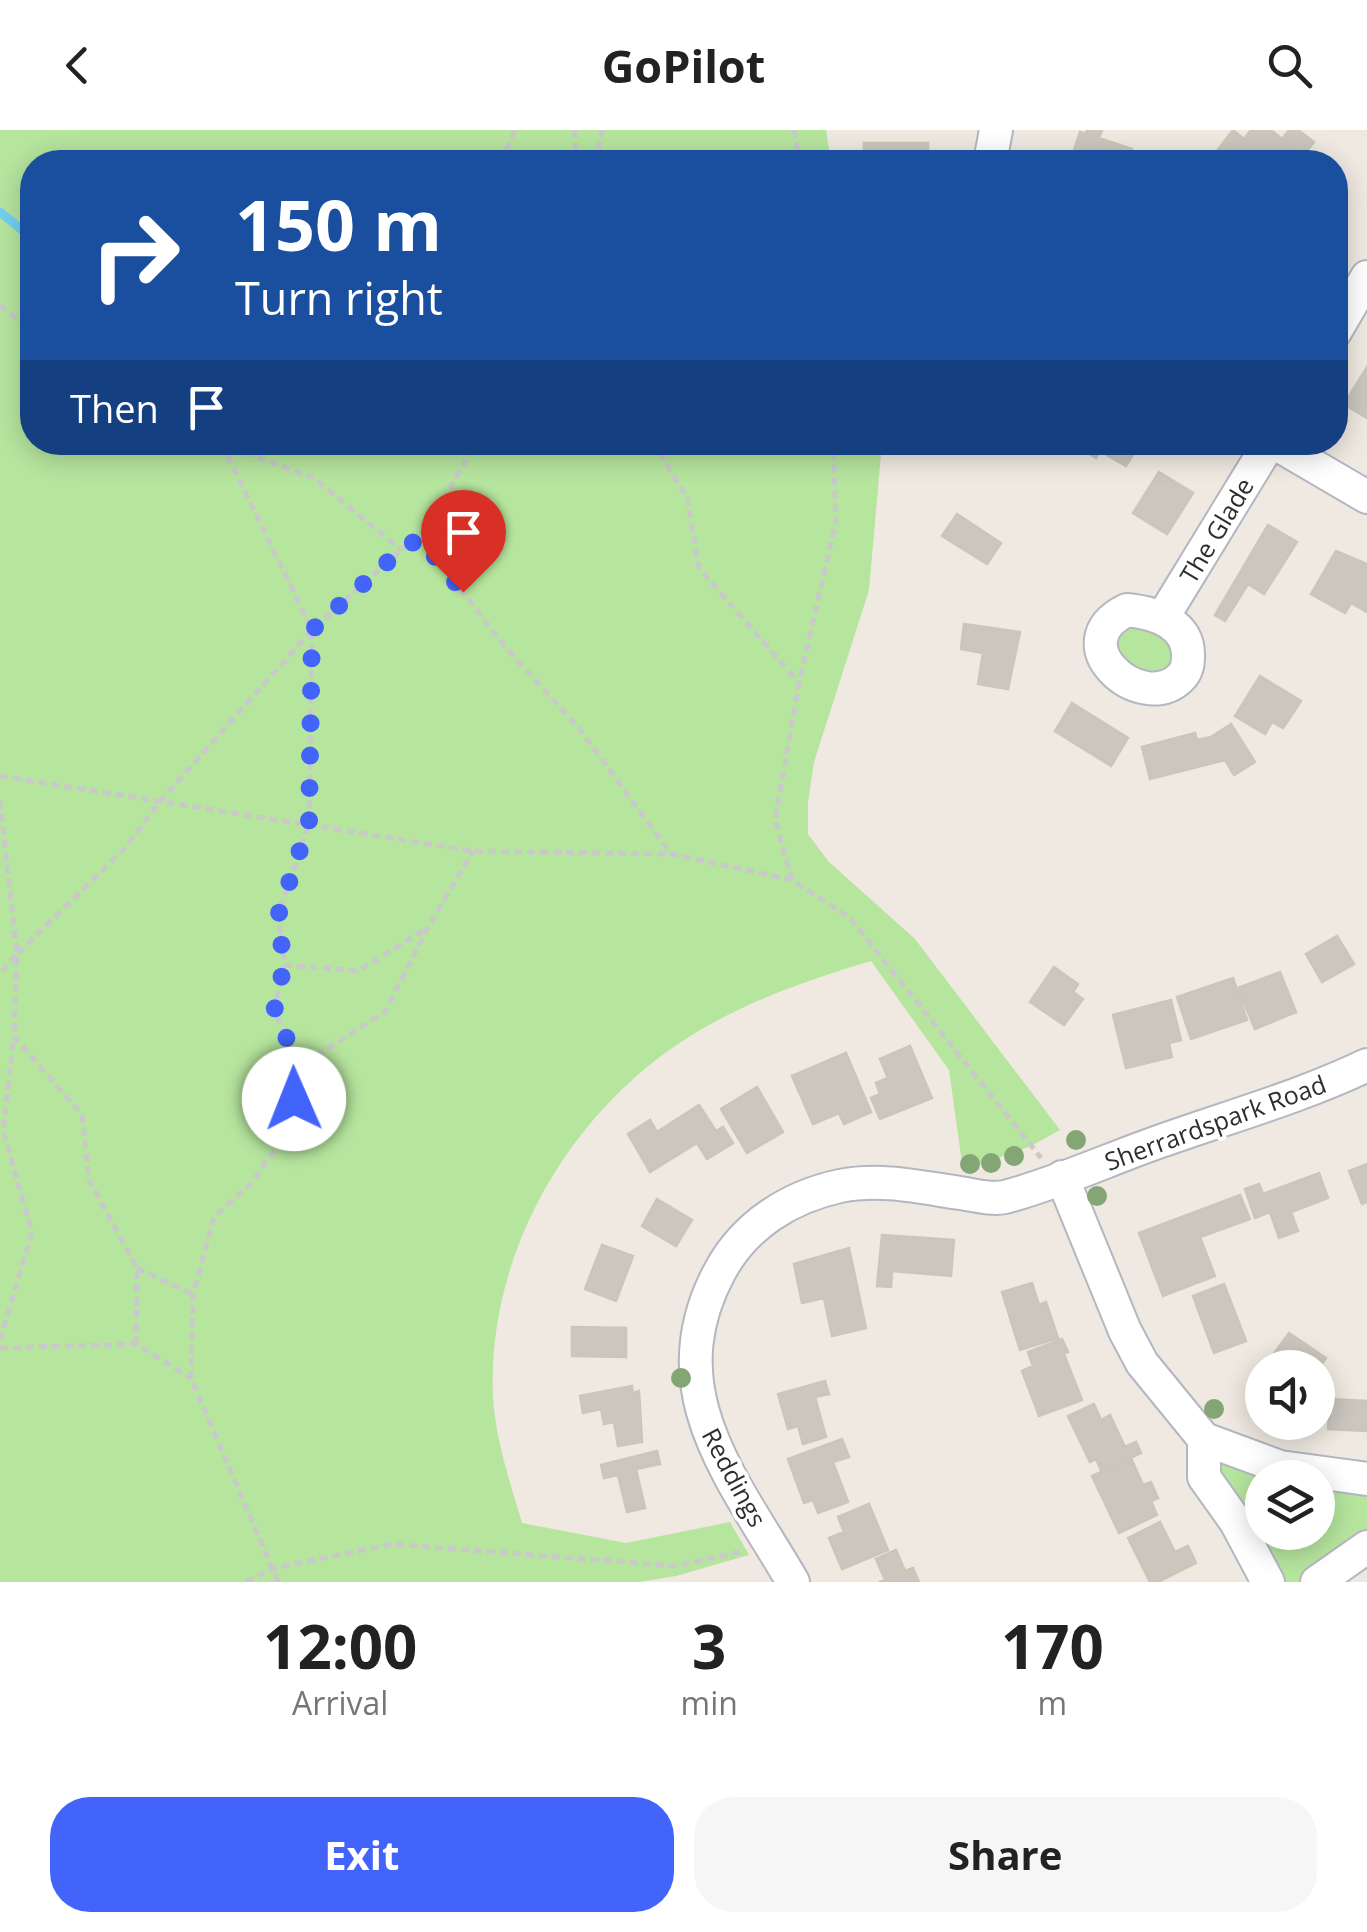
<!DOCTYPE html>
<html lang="en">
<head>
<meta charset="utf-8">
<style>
	body { margin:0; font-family:"Open Sans",sans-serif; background:#f6f6f6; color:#222; height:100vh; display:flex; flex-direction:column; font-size:38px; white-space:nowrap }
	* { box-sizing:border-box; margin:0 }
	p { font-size:32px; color:#767676 }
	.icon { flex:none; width:55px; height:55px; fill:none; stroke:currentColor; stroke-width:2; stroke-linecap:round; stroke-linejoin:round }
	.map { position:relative; height:1452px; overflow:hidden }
	.panel { display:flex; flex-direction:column; background:#fff; flex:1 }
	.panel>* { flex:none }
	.guide { position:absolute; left:20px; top:20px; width:1328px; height:305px; border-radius:40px; box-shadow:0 5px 25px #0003; background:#1a4fa0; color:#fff; overflow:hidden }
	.buttons { position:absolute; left:1245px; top:1220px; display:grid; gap:20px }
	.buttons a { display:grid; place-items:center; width:90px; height:90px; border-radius:50%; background:#fff; box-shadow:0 5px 25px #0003; font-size:50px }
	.pin { position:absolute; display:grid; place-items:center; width:85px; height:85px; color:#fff; margin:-102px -42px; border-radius:50% 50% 50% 0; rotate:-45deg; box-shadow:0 0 10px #0007 }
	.pin .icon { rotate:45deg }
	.me { position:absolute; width:110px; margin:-55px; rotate:359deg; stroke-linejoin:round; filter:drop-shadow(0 0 8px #0008) }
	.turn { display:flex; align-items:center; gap:35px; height:210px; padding:0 50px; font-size:45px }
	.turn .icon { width:130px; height:130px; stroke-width:2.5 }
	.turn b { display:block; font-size:70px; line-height:85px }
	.then { display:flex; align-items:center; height:95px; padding:0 50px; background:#0003; gap:20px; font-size:38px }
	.eta { display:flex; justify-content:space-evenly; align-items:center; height:170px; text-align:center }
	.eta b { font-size:60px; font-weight:700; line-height:70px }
	.primary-button { display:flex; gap:20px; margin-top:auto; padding:20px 50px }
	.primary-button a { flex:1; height:115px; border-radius:40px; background:#4264fb; color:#fff; font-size:40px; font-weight:700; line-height:115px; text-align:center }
	.primary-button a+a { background:#f6f6f6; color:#222 }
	header { display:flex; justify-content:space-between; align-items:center; height:130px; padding:0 50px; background:#fff; font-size:45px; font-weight:700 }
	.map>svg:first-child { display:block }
</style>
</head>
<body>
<header><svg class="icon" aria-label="back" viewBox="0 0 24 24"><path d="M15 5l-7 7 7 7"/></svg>GoPilot<svg class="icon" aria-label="search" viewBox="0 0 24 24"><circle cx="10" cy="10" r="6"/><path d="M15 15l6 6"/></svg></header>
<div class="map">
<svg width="1367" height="1452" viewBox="0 0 1367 1452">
	<rect width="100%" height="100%" fill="#efe9e1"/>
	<path fill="#b6e59e" d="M 0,0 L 826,0 L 831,32 L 32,32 L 32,312 L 882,313 L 869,460 L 814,632 L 808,672 L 808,704 L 828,731 L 915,809 L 1060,1000 L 1029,1017 L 963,1040 L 949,940 L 871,831 C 804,851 733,876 675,916 C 563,993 487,1129 493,1266 C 495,1308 510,1352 522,1393 L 626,1413 L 730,1392 L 749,1425 L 676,1446 L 639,1452 L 0,1452 Z
		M 1120,490 L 1169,504 L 1181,532 L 1157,551 L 1115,529 Z
		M 1224,1329 L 1262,1348 L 1262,1402 L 1318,1402 L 1318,1352 L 1367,1357 L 1367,1407 L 1299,1452 L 1279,1452 L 1216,1335 Z"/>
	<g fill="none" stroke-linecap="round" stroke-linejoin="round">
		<path stroke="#75cff0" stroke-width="9" d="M 0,82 L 32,108
			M 351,312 L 354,315"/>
	</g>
	<path fill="#cbc7bf" stroke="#cbc5ba" stroke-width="2.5" d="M 1087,0 L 1102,0 L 1099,8 L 1132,19 L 1127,32 L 1070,32 L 1080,2 L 1086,4 Z
		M 1233,0 L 1244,9 L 1251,0 L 1271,0 L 1282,9 L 1289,0 L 1298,0 L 1314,12 L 1298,32 L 1232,32 L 1217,21 Z
		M 864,13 L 928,13 L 928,32 L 864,32 Z
		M 1367,237 L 1367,288 L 1344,274 Z
		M 1071,312 L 1141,312 L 1126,336 L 1100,321 L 1096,328 Z
		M 1159,342 L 1193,363 L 1167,404 L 1133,383 Z
		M 957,384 L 1001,413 L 987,434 L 942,406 Z
		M 1268,395 L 1297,412 L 1264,464 L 1248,454 L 1225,491 L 1215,485 Z
		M 1336,421 L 1367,434 L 1367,482 L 1351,473 L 1345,483 L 1311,464 Z
		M 964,494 L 1020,502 L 1008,559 L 978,554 L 983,523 L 961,519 Z
		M 1260,546 L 1301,571 L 1283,598 L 1272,592 L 1265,604 L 1235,586 Z
		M 1072,573 L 1128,608 L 1111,636 L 1055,601 Z
		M 1231,594 L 1255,632 L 1234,645 L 1225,630 L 1150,649 L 1142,617 L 1195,603 L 1197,610 L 1211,607 Z
		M 1337,806 L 1354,834 L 1322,852 L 1306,824 Z
		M 1054,837 L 1078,854 L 1073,862 L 1083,869 L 1064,895 L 1030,872 Z
		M 1280,842 L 1296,882 L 1255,899 L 1238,858 Z
		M 1233,848 L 1247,890 L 1191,909 L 1177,867 Z
		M 1171,870 L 1181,910 L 1169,913 L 1172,927 L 1126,938 L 1113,885 Z
		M 910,916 L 932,968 L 880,989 L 871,968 L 880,964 L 876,953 L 888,948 L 880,929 Z
		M 846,923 L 871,982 L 844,994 L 839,983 L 813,994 L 792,946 Z
		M 757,957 L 783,1002 L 747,1023 L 721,979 Z
		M 699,975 L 716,1001 L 723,997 L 733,1013 L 707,1029 L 697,1013 L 650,1042 L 628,1004 L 650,990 L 657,1002 Z
		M 1367,1034 L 1367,1072 L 1362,1074 L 1349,1041 Z
		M 1319,1043 L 1328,1068 L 1291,1082 L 1298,1101 L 1279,1108 L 1270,1082 L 1255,1088 L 1245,1059 L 1259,1054 L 1263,1064 Z
		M 1240,1065 L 1250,1089 L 1200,1107 L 1215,1146 L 1163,1166 L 1139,1103 Z
		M 657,1069 L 692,1090 L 676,1116 L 642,1096 Z
		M 882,1105 L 954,1110 L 951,1146 L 892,1141 L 891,1157 L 877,1156 Z
		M 602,1115 L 633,1126 L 616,1171 L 585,1159 Z
		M 849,1118 L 866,1198 L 832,1206 L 824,1168 L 802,1173 L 794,1134 Z
		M 1032,1153 L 1039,1175 L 1046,1172 L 1058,1208 L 1020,1220 L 1002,1162 Z
		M 1224,1154 L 1246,1211 L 1214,1223 L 1193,1166 Z
		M 572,1197 L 626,1198 L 626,1227 L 572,1226 Z
		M 1289,1203 L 1326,1228 L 1318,1240 L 1283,1238 L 1270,1229 Z
		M 1062,1209 L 1068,1222 L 1064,1224 L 1082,1270 L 1039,1286 L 1022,1241 L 1033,1236 L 1028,1222 Z
		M 825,1251 L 829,1264 L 815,1267 L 826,1307 L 803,1314 L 798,1296 L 788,1299 L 778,1264 Z
		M 632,1256 L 633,1263 L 639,1261 L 642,1312 L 618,1316 L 614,1292 L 604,1294 L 601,1279 L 583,1283 L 580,1266 Z
		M 1330,1269 L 1367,1271 L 1367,1301 L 1328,1299 Z
		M 1094,1274 L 1101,1290 L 1110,1285 L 1125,1317 L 1136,1312 L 1141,1323 L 1102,1342 L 1096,1329 L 1090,1332 L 1068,1286 Z
		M 842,1309 L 849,1327 L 833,1332 L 848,1372 L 818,1383 L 813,1370 L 804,1373 L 788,1329 Z
		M 657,1321 L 660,1334 L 636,1339 L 645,1378 L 627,1382 L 618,1345 L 604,1348 L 601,1335 Z
		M 1131,1328 L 1143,1355 L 1151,1352 L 1158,1368 L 1151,1371 L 1157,1385 L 1119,1403 L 1092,1346 Z
		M 869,1374 L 888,1420 L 842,1439 L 829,1408 L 844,1402 L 838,1387 Z
		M 1160,1392 L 1175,1422 L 1188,1416 L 1196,1433 L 1158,1452 L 1150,1452 L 1128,1408 Z
		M 896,1420 L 905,1441 L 913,1438 L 919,1452 L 879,1452 L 885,1450 L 876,1429 Z"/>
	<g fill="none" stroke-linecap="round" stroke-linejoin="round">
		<g stroke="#b4b7c1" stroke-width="36">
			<path id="street" d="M 990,32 L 996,0
				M 1335,202 L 1367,147
				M 1273,312 L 1367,367
				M 1127,480 C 1155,483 1190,493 1188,528 C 1188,536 1186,543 1179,549 C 1140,584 1059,513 1127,480 Z
				M 1163,487 L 1270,312
				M 1062,1047 L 1125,1201 L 1142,1233 L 1204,1309 L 1280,1337 L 1367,1349
				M 1204,1309 L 1204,1347 L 1236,1392 L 1268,1452
				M 793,1452 C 734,1350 655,1261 720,1141 C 745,1095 789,1067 840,1056 C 881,1048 919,1057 960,1063 C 974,1065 991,1070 1005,1067 C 1058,1053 1109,1029 1161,1011 C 1231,986 1300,967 1367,935
				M 1317,1452 L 1367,1417"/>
		</g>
		<path stroke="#c9c9c9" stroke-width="5" stroke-dasharray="8 5" stroke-linecap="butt" d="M 575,0 L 576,32
			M 794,0 L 800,32
			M 501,32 L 515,0
			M 595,32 L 602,0
			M 0,175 L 32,201
			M 653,312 L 687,368 L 699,438 L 799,553
			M 221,314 L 314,348 L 401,420
			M 222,314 L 312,500 L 309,693 L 278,786 L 285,835 L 358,841 L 427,798
			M 421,407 L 505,517 L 578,597 L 671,724
			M 0,646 L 473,721 L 671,724 L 792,750 L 850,788 L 1041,1028
			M 0,671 L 17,824 L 0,843
			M 792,750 L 775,690 L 799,553 L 836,391 L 833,312
			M 284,836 L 274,881 L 300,936
			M 137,1138 L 193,1164
			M 0,1210 L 32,1102 L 3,1000 L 14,906
			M 136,1214 L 137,1138 L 89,1050 L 82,985 L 14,906 L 17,824 L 124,719 L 162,669 L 312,500 L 401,420 L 421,407 L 477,312
			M 0,1218 L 136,1214 L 191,1248
			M 246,1452 L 271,1439 L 391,1414 L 675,1436 L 740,1422
			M 278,1452 L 191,1248 L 193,1164 L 214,1087 L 252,1052 L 287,1002 L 300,936 L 385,882 L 428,797 L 473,721"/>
		<use href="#street" stroke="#fff" stroke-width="32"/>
	</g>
	<g fill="#84a574">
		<circle cx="1076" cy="1010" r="10"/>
		<circle cx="1014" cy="1026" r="10"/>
		<circle cx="991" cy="1033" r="10"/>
		<circle cx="970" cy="1034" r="10"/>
		<circle cx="1097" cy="1066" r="10"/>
		<circle cx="681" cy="1248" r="10"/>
		<circle cx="1214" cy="1279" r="10"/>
	</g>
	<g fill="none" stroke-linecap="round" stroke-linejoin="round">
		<path stroke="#4264fb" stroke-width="18" stroke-dasharray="0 32.4" d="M 294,969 L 300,936 L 274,882 L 284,835 L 278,786 L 309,693 L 312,500 L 401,420 L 420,408 L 463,462"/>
	</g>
	<g text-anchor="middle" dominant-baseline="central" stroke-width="8" stroke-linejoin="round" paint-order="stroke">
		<g font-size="25" fill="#2e2e2e" stroke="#fff">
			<text transform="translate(1216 400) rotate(-59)">The Glade</text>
			<text transform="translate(1215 992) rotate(-20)">Sherrardspark Road</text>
			<text transform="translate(735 1347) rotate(62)">Reddings</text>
		</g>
	</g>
</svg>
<div class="buttons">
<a><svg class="icon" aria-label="sound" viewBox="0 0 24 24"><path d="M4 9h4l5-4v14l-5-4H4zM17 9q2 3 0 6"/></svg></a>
<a><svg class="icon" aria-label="layers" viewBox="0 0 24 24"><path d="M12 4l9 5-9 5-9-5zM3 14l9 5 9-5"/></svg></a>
</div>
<div class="pin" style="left:463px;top:462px;background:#d93025"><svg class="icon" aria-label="arrive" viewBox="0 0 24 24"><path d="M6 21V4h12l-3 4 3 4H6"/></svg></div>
<svg class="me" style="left:294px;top:969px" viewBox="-20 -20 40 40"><circle r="19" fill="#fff"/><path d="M0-13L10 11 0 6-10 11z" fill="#4264fb"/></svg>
<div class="guide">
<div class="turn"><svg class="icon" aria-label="right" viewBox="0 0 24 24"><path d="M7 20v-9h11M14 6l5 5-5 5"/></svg><div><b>150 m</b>Turn right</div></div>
<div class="then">Then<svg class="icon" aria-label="arrive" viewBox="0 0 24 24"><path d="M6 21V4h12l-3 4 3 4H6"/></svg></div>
</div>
</div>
<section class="panel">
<div class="eta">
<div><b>12:00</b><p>Arrival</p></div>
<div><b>3</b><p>min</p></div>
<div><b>170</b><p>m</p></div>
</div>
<div class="primary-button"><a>Exit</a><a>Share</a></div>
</section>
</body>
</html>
